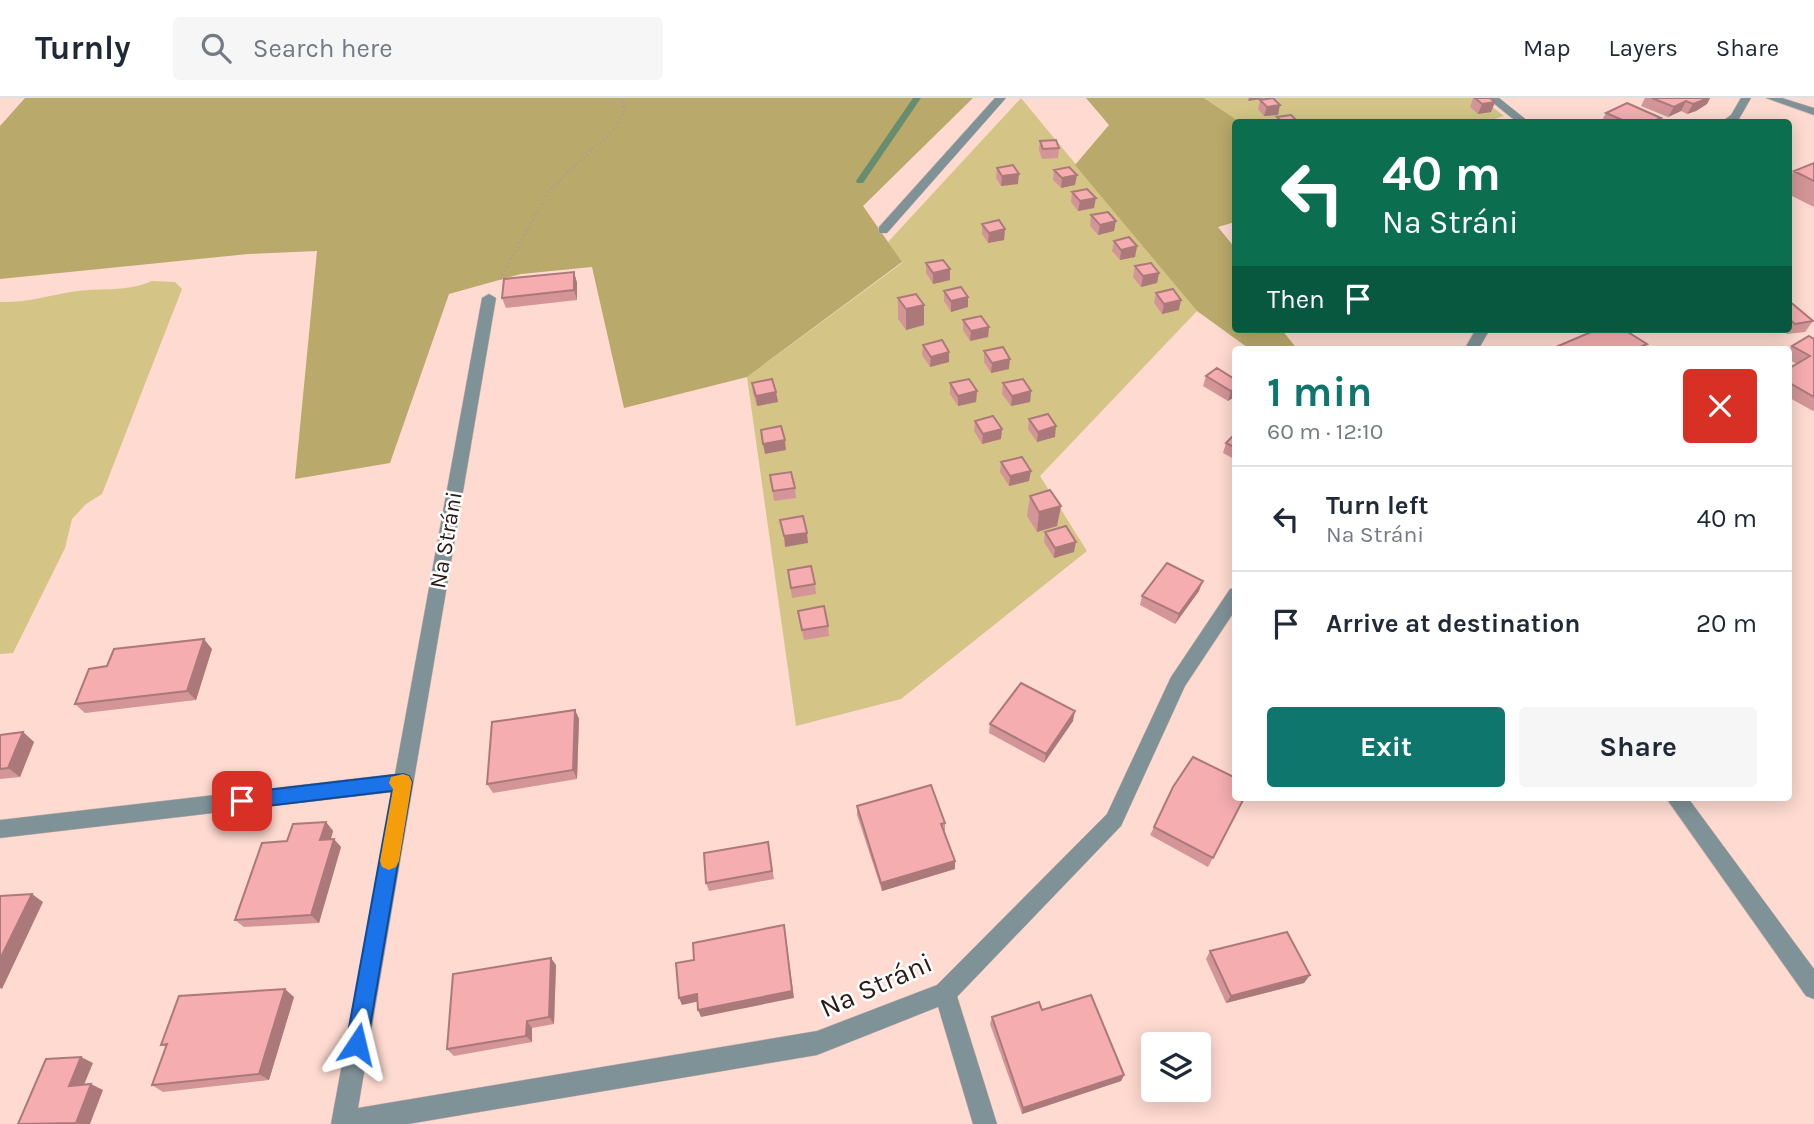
<!DOCTYPE html>
<html lang="en">
<head>
<meta charset="utf-8">
<style>
	body { margin:0; font-family:Karla,sans-serif; background:#f6f6f7; color:#1f2937; height:100vh; display:flex; flex-direction:column; font-size:26px; white-space:nowrap }
	* { box-sizing:border-box; margin:0 }
	p { font-size:23px; color:#747a83 }
	.icon { flex:none; width:38px; height:38px; fill:none; stroke:currentColor; stroke-width:2; stroke-linecap:round; stroke-linejoin:round }
	.map { position:relative; flex:1; overflow:hidden }
	.details { position:absolute; left:1232px; top:248px; width:560px; height:455px; display:flex; flex-direction:column; background:#fff; border-radius:7px; box-shadow:0 4px 18px #0003 }
	.details>* { flex:none }
	.hud { position:absolute; left:1232px; top:21px; width:560px; height:214px; border-radius:7px; box-shadow:0 4px 18px #0003; background:#0b6e4f; color:#fff; overflow:hidden }
	.controls { position:absolute; left:1141px; top:934px; display:grid; gap:14px }
	.controls a { display:grid; place-items:center; width:70px; height:70px; border-radius:7px; background:#fff; box-shadow:0 4px 18px #0003; font-size:35px }
	.pin { position:absolute; display:grid; place-items:center; width:60px; height:60px; color:#fff; margin:-30px; border-radius:14px; box-shadow:0 4px 10px #0006 }
	.me { position:absolute; width:77px; margin:-38px; rotate:10deg; stroke-linejoin:round; filter:drop-shadow(0 0 5px #0008) }
	.turn { display:flex; align-items:center; gap:24px; height:147px; padding:0 35px; font-size:32px }
	.turn .icon { width:91px; height:91px; stroke-width:2.5 }
	.turn b { display:block; font-size:49px; line-height:60px }
	.then { display:flex; align-items:center; height:66px; padding:0 35px; background:#0003; gap:14px; font-size:26px }
	.round { display:grid; place-items:center; flex:none; width:74px; height:74px; border-radius:7px; background:#f6f6f7 }
	.headline { display:flex; align-items:center; justify-content:space-between; height:119px; padding:0 35px }
	h1 { font-size:42px; font-weight:700; line-height:52px; color:#0f766e }
	.action { display:flex; gap:14px; margin-top:auto; padding:14px 35px }
	.action a { flex:1; height:80px; border-radius:7px; background:#0f766e; color:#fff; font-size:28px; font-weight:700; line-height:80px; text-align:center }
	.action a+a { background:#f6f6f7; color:#1f2937 }
	ul { padding:0; list-style:none }
	li { display:flex; align-items:center; gap:21px; height:105px; padding:0 35px; border-top:2px solid #e0e1e3 }
	li div { flex:1 }
	li b { display:block; font-size:26px }
	li em { font-style:normal }
	header { display:flex; align-items:center; gap:42px; box-sizing:border-box; height:98px; padding:0 35px; background:#fff; border-bottom:2px solid #e0e1e3 }
	header strong { font-size:33px }
	nav { display:flex; gap:38px; margin-inline-start:auto; font-size:24px }
	.search { width:490px; height:63px; background:#f6f6f7; display:flex; align-items:center; gap:18px; box-sizing:border-box; padding:0 24px; border-radius:7px; color:#747a83; font-size:26px }
	.map>svg:first-child { display:block }
</style>
</head>
<body>
<header>
<strong>Turnly</strong>
<div class="search"><svg class="icon" aria-label="search" viewBox="0 0 24 24"><circle cx="10" cy="10" r="6"/><path d="M15 15l6 6"/></svg>Search here</div>
<nav><a>Map</a><a>Layers</a><a>Share</a></nav>
</header>
<div class="map">
<svg width="1814" height="1026" viewBox="0 0 1814 1026">
	<rect width="100%" height="100%" fill="#fedad0"/>
	<path fill="#d4c586" d="M 1021,0 L 1197,213 L 1040,378 L 1087,453 L 901,601 L 796,628 L 747,279 L 902,165 L 888,144 Z
		M 1204,0 L 1481,0 L 1504,18 L 1485,24 L 1240,24 Z
		M 152,183 L 175,184 L 182,191 L 102,396 L 86,406 L 72,421 L 65,450 L 13,555 L 0,556 L 0,204 C 26,205 46,198 71,194 C 99,189 125,195 152,183 Z"/>
	<path fill="#b9a96a" d="M 25,0 L 973,0 L 863,108 L 902,164 L 747,279 L 624,310 L 592,169 L 521,176 L 449,196 L 390,365 L 295,381 L 317,153 L 248,156 L 0,181 L 0,28 Z
		M 1086,0 L 1204,0 L 1240,24 L 1236,24 L 1235,124 L 1218,129 L 1235,150 L 1236,231 L 1281,231 L 1298,252 L 1251,252 L 1197,213 L 1075,67 L 1109,27 Z"/>
	<g fill="none" stroke-linecap="round" stroke-linejoin="round">
		<path fill="#668d70" fill-rule="evenodd" d="M 913,0 L 921,0 L 863,85 L 857,85 L 856,83 Z"/>
		<g stroke="#d8b8af" stroke-width="1">
			<path id="service" d="M 995,0 L 1006,0 L 887,135 L 879,135 L 879,129 Z
				M 1766,0 L 1782,0 L 1814,10 L 1814,17 Z
				M 945,884 L 953,887 L 956,895 L 997,1026 L 973,1026 L 934,895 L 937,887 Z"/>
		</g>
		<g stroke="#d8b8af" stroke-width="1">
			<path id="minor" d="M 1487,0 L 1499,0 L 1529,24 L 1517,24 Z
				M 1741,0 L 1751,0 L 1739,21 L 1721,24 L 1731,17 Z
				M 489,196 L 496,200 L 358,1010 L 817,933 L 937,887 L 1107,716 L 1171,579 L 1230,491 L 1236,490 L 1236,511 L 1185,588 L 1121,728 L 953,903 L 817,957 L 408,1026 L 331,1026 L 392,694 L 0,740 L 0,722 L 395,676 L 482,200 Z
				M 1476,231 L 1490,231 L 1478,252 L 1464,252 Z
				M 1666,700 L 1688,700 L 1814,871 L 1814,901 L 1806,898 Z"/>
		</g>
		<path stroke="#b69991" stroke-width="3.5" stroke-dasharray="1 3.5" stroke-linecap="butt" d="M 500,181 L 549,93 L 615,30 L 625,14 L 621,0"/>
		<use href="#service" fill="#7f9298" fill-rule="evenodd"/>
		<use href="#minor" fill="#7f9298" fill-rule="evenodd"/>
	</g>
	<path fill="#d39597" d="M 1473,0 L 1490,0 L 1495,4 L 1491,14 L 1478,16 L 1470,9 Z
		M 1645,0 L 1710,0 L 1707,6 L 1696,13 L 1687,16 L 1681,13 L 1668,19 L 1641,8 Z
		M 1260,2 L 1278,17 L 1264,18 L 1258,11 Z
		M 1606,15 L 1661,20 L 1658,24 L 1601,24 Z
		M 1040,43 L 1059,50 L 1058,60 L 1042,61 L 1039,52 Z
		M 1814,65 L 1814,109 L 1788,96 L 1788,80 L 1794,73 Z
		M 997,70 L 1018,86 L 1001,88 L 996,80 Z
		M 1054,72 L 1077,77 L 1075,87 L 1061,90 L 1053,82 Z
		M 1072,94 L 1094,110 L 1078,113 L 1071,104 Z
		M 1091,117 L 1114,133 L 1098,137 L 1090,128 Z
		M 982,126 L 1005,131 L 1004,142 L 988,145 L 982,136 Z
		M 1114,143 L 1137,148 L 1135,159 L 1120,162 L 1112,153 Z
		M 926,165 L 950,182 L 933,186 L 926,175 Z
		M 1135,168 L 1159,175 L 1157,185 L 1141,189 L 1133,179 Z
		M 574,174 L 577,185 L 577,202 L 506,210 L 502,200 Z
		M 944,193 L 968,209 L 951,214 L 944,203 Z
		M 1156,195 L 1179,212 L 1162,216 L 1154,205 Z
		M 898,200 L 924,227 L 906,232 L 898,221 Z
		M 1788,202 L 1813,223 L 1805,234 L 1787,236 L 1781,231 L 1788,231 Z
		M 963,222 L 989,229 L 988,239 L 970,243 L 963,232 Z
		M 1814,241 L 1814,312 L 1813,313 L 1788,299 L 1788,271 L 1797,266 L 1788,261 L 1788,252 L 1792,248 Z
		M 923,247 L 949,264 L 930,269 L 922,257 Z
		M 984,253 L 1009,271 L 991,275 L 984,264 Z
		M 1206,278 L 1236,282 L 1236,298 L 1228,303 L 1203,288 Z
		M 752,285 L 776,294 L 778,304 L 757,308 L 753,296 Z
		M 950,285 L 977,293 L 976,304 L 958,308 L 950,296 Z
		M 1003,285 L 1031,293 L 1030,304 L 1011,308 L 1002,296 Z
		M 1029,321 L 1055,339 L 1037,344 L 1028,331 Z
		M 975,323 L 1002,331 L 1001,341 L 982,346 L 974,333 Z
		M 1236,335 L 1236,362 L 1223,355 L 1226,345 Z
		M 1001,364 L 1029,383 L 1009,388 L 1000,374 Z
		M 770,377 L 795,390 L 796,400 L 774,403 Z
		M 1030,398 L 1061,408 L 1057,428 L 1037,434 L 1027,418 Z
		M 1045,434 L 1074,454 L 1054,460 L 1044,444 Z
		M 788,472 L 815,486 L 816,496 L 792,500 Z
		M 1199,493 L 1175,526 L 1140,507 L 1142,498 Z
		M 798,513 L 828,528 L 829,538 L 804,542 Z
		M 212,551 L 196,602 L 85,615 L 75,606 Z
		M 575,612 L 579,621 L 577,681 L 493,695 L 487,686 Z
		M 1073,623 L 1044,665 L 989,635 L 990,626 Z
		M 23,634 L 34,644 L 20,679 L 0,681 L 0,638 Z
		M 1245,700 L 1208,769 L 1150,737 L 1154,729 Z
		M 857,708 L 945,725 L 945,734 L 955,763 L 955,771 L 882,793 L 857,717 Z
		M 326,724 L 333,733 L 331,741 L 341,749 L 319,825 L 244,829 L 235,822 L 287,743 Z
		M 768,744 L 774,781 L 709,793 L 706,785 Z
		M 1210,853 L 1310,877 L 1304,885 L 1226,905 L 1206,861 Z
		M 556,867 L 554,926 L 532,930 L 532,944 L 454,958 L 447,951 Z
		M 294,899 L 269,982 L 163,994 L 152,987 L 166,949 L 161,947 Z
		M 1042,912 L 1124,977 L 1121,983 L 1022,1016 L 990,926 L 992,919 Z"/>
	<path fill="#ac797b" d="M 1249,0 L 1262,0 L 1262,1 L 1248,3 Z
		M 1706,0 L 1710,0 L 1707,6 L 1696,13 L 1687,16 L 1693,6 Z
		M 1686,3 L 1681,13 L 1668,19 L 1674,9 Z
		M 1495,4 L 1491,14 L 1478,16 L 1482,6 Z
		M 1280,7 L 1278,17 L 1264,18 L 1267,9 Z
		M 1019,76 L 1018,86 L 1001,88 L 1002,78 Z
		M 1077,77 L 1075,87 L 1061,90 L 1062,80 Z
		M 1096,100 L 1094,110 L 1078,113 L 1080,103 Z
		M 1116,123 L 1114,133 L 1098,137 L 1100,127 Z
		M 1005,131 L 1004,142 L 988,145 L 989,135 Z
		M 1137,148 L 1135,159 L 1120,162 L 1121,152 Z
		M 950,171 L 950,182 L 933,186 L 933,175 Z
		M 574,174 L 577,185 L 577,202 L 574,192 Z
		M 1159,175 L 1157,185 L 1141,189 L 1143,178 Z
		M 968,199 L 968,209 L 951,214 L 951,203 Z
		M 1181,202 L 1179,212 L 1162,216 L 1164,206 Z
		M 924,207 L 924,227 L 906,232 L 906,211 Z
		M 989,229 L 988,239 L 970,243 L 971,233 Z
		M 1647,246 L 1643,252 L 1634,252 Z
		M 949,254 L 949,264 L 930,269 L 931,259 Z
		M 1010,261 L 1009,271 L 991,275 L 992,265 Z
		M 1236,290 L 1236,298 L 1228,303 L 1231,293 Z
		M 977,293 L 976,304 L 958,308 L 958,298 Z
		M 1031,293 L 1030,304 L 1011,308 L 1012,298 Z
		M 776,294 L 778,304 L 757,308 L 756,298 Z
		M 1056,328 L 1055,339 L 1037,344 L 1038,334 Z
		M 1002,331 L 1001,341 L 982,346 L 983,336 Z
		M 785,342 L 786,352 L 765,356 L 763,346 Z
		M 1031,373 L 1029,383 L 1009,388 L 1010,378 Z
		M 1061,408 L 1057,428 L 1037,434 L 1039,414 Z
		M 807,435 L 808,445 L 785,449 L 784,438 Z
		M 1076,444 L 1074,454 L 1054,460 L 1055,450 Z
		M 1203,483 L 1199,493 L 1175,526 L 1179,516 Z
		M 204,541 L 212,551 L 196,602 L 187,593 Z
		M 575,612 L 579,621 L 577,681 L 573,672 Z
		M 1075,613 L 1073,623 L 1044,665 L 1046,656 Z
		M 23,634 L 34,644 L 20,679 L 8,670 Z
		M 326,724 L 333,733 L 328,750 L 320,742 Z
		M 334,741 L 341,749 L 319,825 L 311,817 Z
		M 955,763 L 955,771 L 882,793 L 881,785 Z
		M 32,796 L 43,804 L 2,891 L 0,890 L 0,861 Z
		M 784,827 L 794,900 L 701,919 L 698,912 Z
		M 551,860 L 556,867 L 554,926 L 549,919 Z
		M 1310,877 L 1304,885 L 1226,905 L 1231,898 Z
		M 285,891 L 294,899 L 269,982 L 259,976 Z
		M 697,896 L 700,903 L 682,907 L 679,900 Z
		M 527,923 L 532,930 L 532,944 L 526,938 Z
		M 81,959 L 93,965 L 81,994 L 69,988 Z
		M 1124,977 L 1121,983 L 1022,1016 L 1023,1010 Z
		M 91,986 L 103,992 L 90,1026 L 78,1026 L 76,1025 Z"/>
	<path fill="#f5adb0" stroke="#ac797b" stroke-width="2" d="M 1273,0 L 1280,7 L 1267,9 L 1260,2 Z
		M 1475,0 L 1490,0 L 1495,4 L 1482,6 Z
		M 1652,0 L 1706,0 L 1701,3 L 1693,6 L 1686,3 L 1674,9 Z
		M 1627,5 L 1661,20 L 1651,24 L 1627,24 L 1606,15 Z
		M 1291,17 L 1298,24 L 1282,24 L 1277,19 Z
		M 1056,42 L 1059,50 L 1043,51 L 1040,43 Z
		M 1814,65 L 1814,83 L 1794,73 Z
		M 1013,67 L 1019,76 L 1002,78 L 997,70 Z
		M 1069,69 L 1077,77 L 1062,80 L 1054,72 Z
		M 1087,91 L 1096,100 L 1080,103 L 1072,94 Z
		M 1108,114 L 1116,123 L 1100,127 L 1091,117 Z
		M 999,122 L 1005,131 L 989,135 L 982,126 Z
		M 1129,139 L 1137,148 L 1121,152 L 1114,143 Z
		M 943,162 L 950,171 L 933,175 L 926,165 Z
		M 1151,165 L 1159,175 L 1143,178 L 1135,168 Z
		M 574,174 L 574,192 L 502,200 L 504,181 Z
		M 961,189 L 968,199 L 951,203 L 944,193 Z
		M 1173,191 L 1181,202 L 1164,206 L 1156,195 Z
		M 916,196 L 924,207 L 906,211 L 898,200 Z
		M 1788,202 L 1813,223 L 1795,226 L 1788,220 Z
		M 981,218 L 989,229 L 971,233 L 963,222 Z
		M 1598,231 L 1623,231 L 1647,246 L 1634,252 L 1553,252 L 1551,251 Z
		M 1809,238 L 1814,241 L 1814,299 L 1788,284 L 1788,271 L 1810,258 L 1792,248 Z
		M 942,242 L 949,254 L 931,259 L 923,247 Z
		M 1003,249 L 1010,261 L 992,265 L 984,253 Z
		M 1217,270 L 1236,282 L 1236,290 L 1231,293 L 1206,278 Z
		M 772,281 L 776,294 L 756,298 L 752,285 Z
		M 969,281 L 977,293 L 958,298 L 950,285 Z
		M 1023,281 L 1031,293 L 1012,298 L 1003,285 Z
		M 1048,316 L 1056,328 L 1038,334 L 1029,321 Z
		M 993,318 L 1002,331 L 983,336 L 975,323 Z
		M 781,328 L 785,342 L 763,346 L 761,332 Z
		M 1236,335 L 1236,350 L 1226,345 Z
		M 1022,359 L 1031,373 L 1010,378 L 1001,364 Z
		M 791,374 L 795,390 L 773,393 L 770,377 Z
		M 1050,392 L 1061,408 L 1039,414 L 1030,398 Z
		M 803,418 L 807,435 L 784,438 L 780,422 Z
		M 1066,428 L 1076,444 L 1055,450 L 1045,434 Z
		M 1167,465 L 1203,483 L 1179,516 L 1142,498 Z
		M 811,468 L 815,486 L 791,490 L 788,472 Z
		M 824,508 L 828,528 L 802,532 L 798,513 Z
		M 204,541 L 187,593 L 75,606 L 89,571 L 107,568 L 114,551 Z
		M 1021,585 L 1075,613 L 1046,656 L 990,626 Z
		M 575,612 L 573,672 L 487,686 L 492,624 Z
		M 23,634 L 8,670 L 0,671 L 0,637 Z
		M 1193,659 L 1236,680 L 1236,700 L 1244,700 L 1213,760 L 1154,729 L 1173,689 Z
		M 931,687 L 945,725 L 941,726 L 955,763 L 881,785 L 857,708 Z
		M 326,724 L 320,742 L 334,741 L 311,817 L 235,822 L 262,745 L 287,743 L 293,726 Z
		M 768,744 L 772,773 L 706,785 L 704,755 Z
		M 32,796 L 0,861 L 0,798 Z
		M 784,827 L 792,893 L 698,912 L 697,896 L 679,900 L 676,865 L 694,862 L 693,845 Z
		M 1287,834 L 1310,877 L 1231,898 L 1210,853 Z
		M 551,860 L 549,919 L 527,923 L 526,938 L 447,951 L 453,876 Z
		M 285,891 L 259,976 L 152,987 L 167,946 L 161,947 L 179,898 Z
		M 1091,897 L 1124,977 L 1023,1010 L 992,919 L 1039,904 L 1042,912 Z
		M 81,959 L 69,988 L 91,986 L 76,1025 L 18,1026 L 46,961 Z"/>
	<path fill="#1a73e8" stroke="#114b97" stroke-width="2" d="M 403,676 L 409,678 L 412,684 L 367,946 L 364,954 L 357,957 L 349,954 L 346,946 L 392,693 L 242,711 L 235,709 L 233,703 L 235,697 L 242,695 Z"/>
	<path fill="#f59e0b" d="M 403,676 L 409,678 L 412,684 L 399,763 L 396,769 L 389,772 L 382,769 L 380,763 L 393,691 L 389,685 L 391,679 Z"/>
	<g text-anchor="middle" dominant-baseline="central" stroke-width="5" stroke-linejoin="round" paint-order="stroke">
		<g font-size="23" fill="#2a1b16" stroke="#fff">
			<text transform="translate(446 442) rotate(-80)">Na Stráni</text>
		</g>
		<g font-size="28" fill="#2a1b16" stroke="#fff">
			<text transform="translate(876 887) rotate(-24)">Na Stráni</text>
		</g>
	</g>
</svg>
<div class="controls">
<a><svg class="icon" aria-label="layers" viewBox="0 0 24 24"><path d="M12 4l9 5-9 5-9-5zM3 14l9 5 9-5"/></svg></a>
</div>
<div class="pin" style="left:242px;top:703px;background:#d93025"><svg class="icon" aria-label="arrive" viewBox="0 0 24 24"><path d="M6 21V4h12l-3 4 3 4H6"/></svg></div>
<svg class="me" style="left:357px;top:946px" viewBox="-20 -20 40 40"><path d="M0-17L14 15 0 8-14 15z" fill="#1a73e8" stroke="#fff" stroke-width="4"/></svg>
<div class="hud">
<div class="turn"><svg class="icon" aria-label="left" viewBox="0 0 24 24"><path d="M17 20v-9H6M10 6l-5 5 5 5"/></svg><div><b>40 m</b>Na Stráni</div></div>
<div class="then">Then<svg class="icon" aria-label="arrive" viewBox="0 0 24 24"><path d="M6 21V4h12l-3 4 3 4H6"/></svg></div>
</div>
<section class="details">
<div class="headline"><div><h1>1 min</h1><p>60 m · 12:10</p></div><a class="round" style="background:#d93025;color:#fff"><svg class="icon" aria-label="close" viewBox="0 0 24 24"><path d="M6 6l12 12M18 6L6 18"/></svg></a></div>
<ul>
<li><svg class="icon" aria-label="left" viewBox="0 0 24 24"><path d="M17 20v-9H6M10 6l-5 5 5 5"/></svg><div><b>Turn left</b><p>Na Stráni</p></div><em>40 m</em></li>
<li><svg class="icon" aria-label="arrive" viewBox="0 0 24 24"><path d="M6 21V4h12l-3 4 3 4H6"/></svg><div><b>Arrive at destination</b></div><em>20 m</em></li>
</ul>
<div class="action"><a>Exit</a><a>Share</a></div>
</section>
</div>
</body>
</html>
